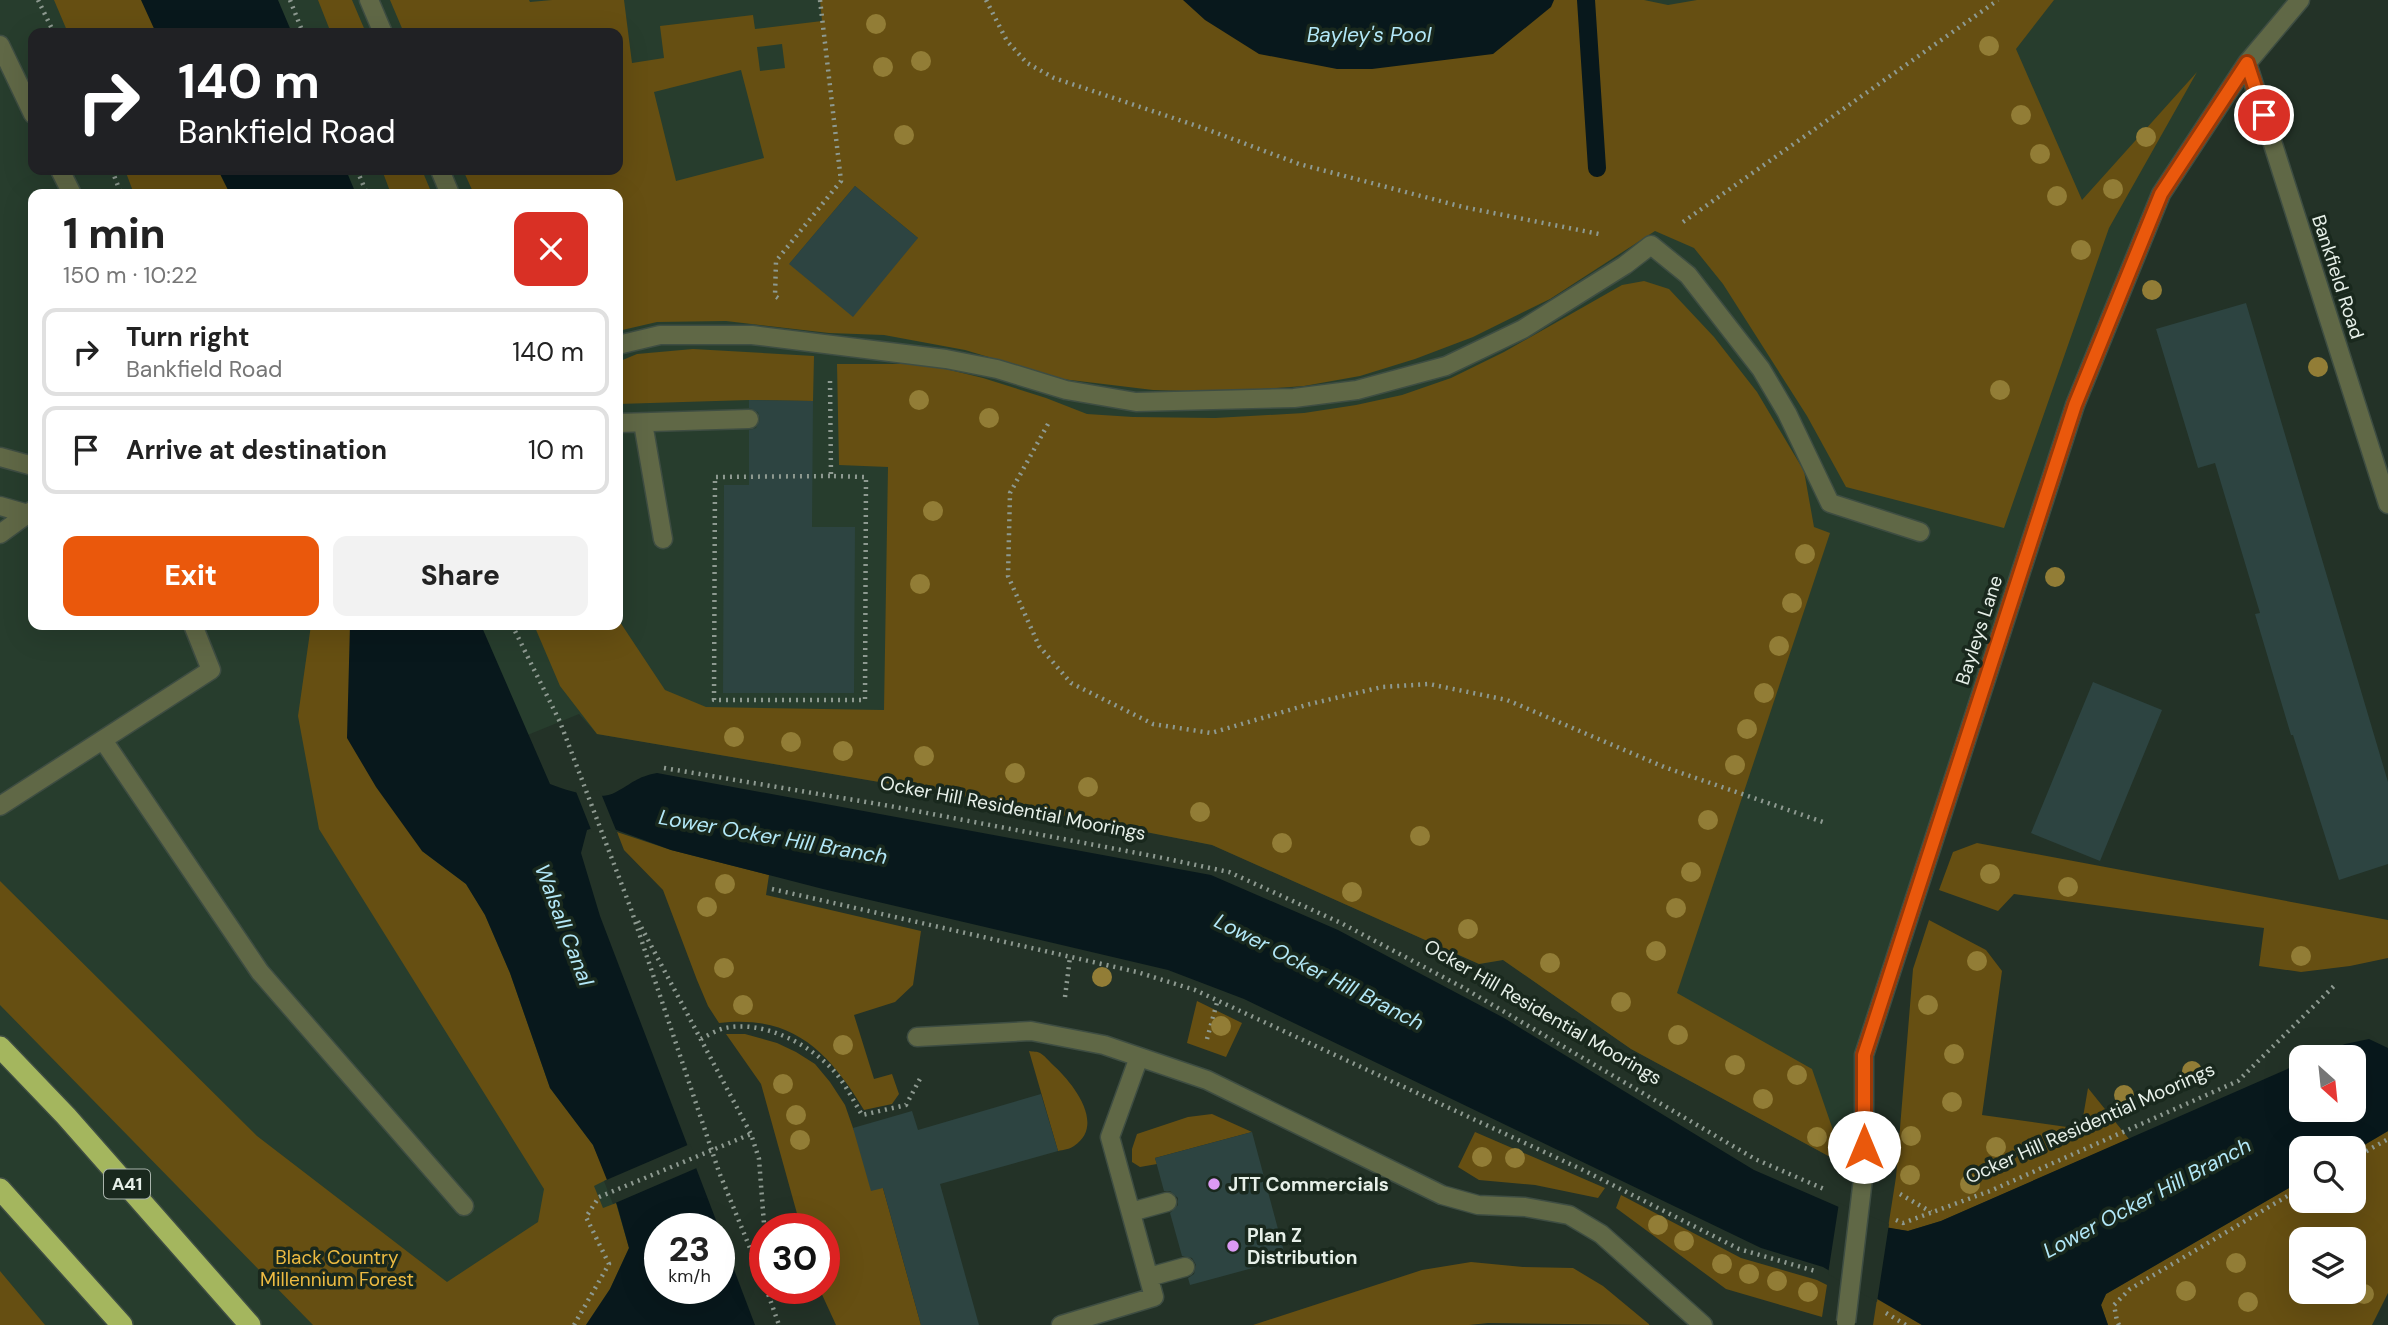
<!DOCTYPE html>
<html lang="en">
<head>
<meta charset="utf-8">
<style>
	body { margin:0; font-family:"DM Sans",sans-serif; background:#f2f2f2; color:#222; height:100vh; display:flex; flex-direction:column; font-size:26px; white-space:nowrap }
	* { box-sizing:border-box; margin:0 }
	p { font-size:23px; color:#767676 }
	.icon { flex:none; width:38px; height:38px; fill:none; stroke:currentColor; stroke-width:2; stroke-linecap:round; stroke-linejoin:round }
	.map { position:relative; flex:1; overflow:hidden }
	.side { position:absolute; left:28px; top:189px; width:595px; height:441px; display:flex; flex-direction:column; background:#fff; border-radius:14px; box-shadow:0 7px 28px #0002 }
	.side>* { flex:none }
	.guide { position:absolute; left:28px; top:28px; width:595px; height:147px; border-radius:14px; box-shadow:0 7px 28px #0002; background:#202124; color:#fff; overflow:hidden }
	.needle { width:46px; rotate:153deg }
	.tools { position:absolute; left:2289px; top:1045px; display:grid; gap:14px }
	.tools a { display:grid; place-items:center; width:77px; height:77px; border-radius:14px; background:#fff; box-shadow:0 7px 28px #0002; font-size:35px }
	.speed { position:absolute; left:644px; top:1213px; display:flex; gap:14px; font-size:35px; font-weight:700; text-align:center }
	.speed>* { display:grid; place-content:center; width:91px; height:91px; border-radius:50%; background:#fff; box-shadow:0 7px 28px #0002; line-height:1 }
	.speed small { font-size:18px; font-weight:400 }
	.speed .limit { border:10px solid #d22; background:#fff; color:#111 }
	.pin { position:absolute; display:grid; place-items:center; width:60px; height:60px; color:#fff; margin:-30px; border:4px solid #fff; border-radius:50%; box-shadow:0 2px 7px #0007 }
	.me { position:absolute; width:77px; margin:-38px; rotate:0deg; stroke-linejoin:round; filter:drop-shadow(0 0 5px #0008) }
	.turn { display:flex; align-items:center; gap:24px; height:147px; padding:0 35px; font-size:32px }
	.turn .icon { width:91px; height:91px; stroke-width:2.5 }
	.turn b { display:block; font-size:49px; line-height:60px }
	.round { display:grid; place-items:center; flex:none; width:74px; height:74px; border-radius:14px; background:#f2f2f2 }
	.summary { display:flex; align-items:center; justify-content:space-between; height:119px; padding:0 35px }
	h1 { font-size:42px; font-weight:800; line-height:52px }
	.button { display:flex; gap:14px; margin-top:auto; padding:14px 35px }
	.button a { flex:1; height:80px; border-radius:14px; background:#ea580c; color:#fff; font-size:28px; font-weight:800; line-height:80px; text-align:center }
	.button a+a { background:#f2f2f2; color:#222 }
	ul { padding:0; list-style:none }
	li { display:flex; align-items:center; gap:21px; height:88px; margin:0 14px 10px; padding:0 21px; border:4px solid #e0e0e0; border-radius:14px }
	li div { flex:1 }
	li b { display:block; font-size:26px }
	li em { font-style:normal }
	.map>svg:first-child { display:block }
</style>
</head>
<body>
<div class="map">
<svg width="2388" height="1325" viewBox="0 0 2388 1325">
	<rect width="100%" height="100%" fill="#233227"/>
	<path fill="#273d2d" fill-rule="evenodd" d="M 0,0 L 2299,0 L 2161,194 L 2075,405 L 1864,1054 L 1864,1170 L 1845,1165 L 1631,1049 L 1503,960 L 1479,964 L 1212,845 L 973,798 L 597,734 L 579,714 L 493,749 L 660,1228 L 660,1288 L 705,1325 L 0,1325 ZM 33,33 L 618,33 L 618,170 L 33,170 ZM 33,194 L 618,194 L 618,625 L 33,625 Z"/>
	<path fill="#664f12" fill-rule="evenodd" d="M 54,0 L 182,0 L 197,33 L 68,33 Z
		M 318,0 L 352,0 L 366,33 L 331,33 Z
		M 390,0 L 529,0 L 530,2 L 552,0 L 624,0 L 632,63 L 664,58 L 660,26 L 753,15 L 755,29 L 822,21 L 820,0 L 1644,0 L 1668,5 L 1697,0 L 2054,0 L 2016,49 L 2082,200 L 2197,72 L 2109,228 L 2004,528 L 1846,487 L 1807,416 L 1723,284 L 1694,248 L 1655,231 L 1550,299 L 1473,337 L 1415,359 L 1360,376 L 1304,386 L 1221,392 L 1153,390 L 1062,379 L 965,350 L 884,335 L 829,333 L 726,321 L 657,322 L 618,331 L 618,194 L 474,194 L 463,170 L 618,170 L 618,33 L 404,33 ZM 782,44 L 785,68 L 760,71 L 757,47 ZM 741,70 L 764,158 L 676,181 L 654,92 ZM 855,186 L 918,238 L 790,263 Z
		M 125,170 L 261,170 L 273,194 L 134,194 Z
		M 382,170 L 422,170 L 432,194 L 391,194 Z
		M 1644,281 L 1669,289 L 1714,337 L 1757,392 L 1804,471 L 1814,527 L 1830,533 L 1677,993 L 1812,1069 L 1845,1165 L 1631,1049 L 1503,960 L 1479,964 L 1212,845 L 973,798 L 597,734 L 560,686 L 534,625 L 618,625 L 618,619 L 665,690 L 706,707 L 884,710 L 888,467 L 839,465 L 837,364 L 925,364 L 983,378 L 1046,398 L 1087,414 L 1133,417 L 1215,418 L 1304,413 L 1356,405 L 1402,395 L 1451,378 L 1504,352 L 1622,285 Z
		M 693,349 L 814,356 L 813,401 L 749,400 L 618,404 L 618,362 L 637,354 Z
		M 311,625 L 391,625 L 422,851 L 466,884 L 485,915 L 510,973 L 550,1088 L 593,1145 L 608,1179 L 594,1186 L 603,1208 L 616,1203 L 629,1248 L 610,1289 L 586,1325 L 313,1325 L 0,1005 L 0,881 L 257,1136 L 447,1282 L 538,1222 L 544,1189 L 319,829 L 298,716 Z
		M 617,832 L 671,850 L 769,875 L 766,895 L 921,931 L 913,985 L 895,1002 L 854,1015 L 874,1079 L 892,1074 L 899,1094 L 892,1104 L 864,1110 C 829,1052 793,1014 719,1023 L 708,1006 L 697,980 L 663,890 L 624,850 Z
		M 1977,843 L 2388,920 L 2388,958 L 2350,966 L 2301,972 L 2259,966 L 2264,928 L 2014,894 L 1998,911 L 1939,890 L 1953,852 Z
		M 1929,920 L 1986,950 L 2002,971 L 1982,1115 L 2081,1129 L 2088,1088 L 2129,1139 L 1941,1221 L 1908,1231 L 1888,1228 L 1896,1177 L 1913,969 Z
		M 1197,1001 L 1242,1023 L 1226,1057 L 1187,1043 Z
		M 726,1034 L 745,1034 L 777,1043 L 796,1052 L 815,1064 L 830,1082 L 845,1105 L 853,1128 L 883,1188 L 921,1325 L 836,1325 L 819,1288 L 824,1288 L 824,1228 L 801,1228 L 761,1084 Z
		M 1029,1051 C 1033,1052 1037,1051 1040,1053 C 1044,1055 1049,1061 1052,1064 C 1071,1081 1107,1124 1074,1146 C 1070,1149 1063,1150 1058,1151 Z
		M 1212,1114 L 1252,1132 L 1155,1158 L 1157,1164 L 1140,1167 L 1132,1162 L 1132,1149 L 1137,1134 L 1188,1117 Z
		M 2388,1131 L 2388,1293 L 2372,1325 L 2108,1325 L 2101,1305 L 2106,1294 L 2301,1181 L 2301,1200 L 2354,1200 L 2354,1151 ZM 2301,1239 L 2354,1239 L 2354,1292 L 2301,1292 Z
		M 1475,1132 L 1605,1188 L 1598,1198 L 1535,1185 L 1479,1180 L 1458,1167 Z
		M 1621,1195 L 1741,1258 L 1817,1280 L 1827,1285 L 1822,1317 L 1726,1289 L 1616,1208 Z
		M 1471,1262 L 1523,1267 L 1573,1268 L 1603,1286 L 1650,1325 L 1488,1323 L 1469,1325 L 1253,1325 L 1422,1270 Z
		M 0,1271 L 45,1325 L 0,1325 Z
		M 1877,1299 L 1922,1325 L 1873,1325 Z"/>
	<path fill="#08181c" d="M 141,0 L 278,0 L 292,33 L 156,33 Z
		M 1183,0 L 1554,0 L 1551,7 L 1493,54 L 1372,69 L 1337,69 L 1259,54 L 1205,20 Z
		M 218,170 L 346,170 L 356,194 L 230,194 Z
		M 350,625 L 481,625 L 550,784 C 566,790 600,802 616,792 C 633,783 636,777 657,773 L 1211,875 L 1338,930 L 1504,1018 L 1754,1170 L 1885,1227 L 1908,1231 L 1941,1221 L 2301,1063 L 2301,1110 L 2354,1110 L 2354,1057 L 2314,1057 L 2345,1044 L 2369,1039 L 2388,1048 L 2388,1131 L 2354,1151 L 2354,1148 L 2301,1148 L 2301,1181 L 2106,1294 L 2101,1305 L 2108,1325 L 1922,1325 L 1823,1267 L 1761,1248 L 1244,999 L 1168,970 L 823,889 L 671,850 L 603,825 L 587,830 L 581,853 L 600,916 L 719,1228 L 660,1228 L 660,1288 L 719,1288 L 719,1230 L 755,1325 L 586,1325 L 610,1289 L 629,1248 L 617,1205 L 593,1145 L 550,1088 L 510,973 L 485,915 L 466,884 L 422,851 L 376,787 L 347,738 Z"/>
	<path fill="#233227" d="M 575,789 L 600,791 L 618,835 L 603,829 L 592,832 Z
		M 690,1144 L 699,1167 L 613,1204 L 604,1181 Z
		M 1839,1203 L 1889,1224 L 1877,1302 L 1828,1274 Z"/>
	<g fill="none" stroke-linecap="round" stroke-linejoin="round">
		<path stroke="#08181c" stroke-width="18" d="M 1586,0 L 1597,168"/>
	</g>
	<path fill="#2d4441" d="M 855,186 L 918,238 L 853,317 L 789,264 Z
		M 2246,303 L 2388,782 L 2388,864 L 2339,880 L 2293,735 L 2291,735 L 2255,614 L 2260,613 L 2215,463 L 2198,468 L 2156,329 Z
		M 749,400 L 813,401 L 812,527 L 855,527 L 854,693 L 723,693 L 724,485 L 749,485 L 749,430 L 756,428 L 760,419 L 758,412 L 749,408 Z
		M 2093,682 L 2162,710 L 2100,861 L 2031,833 Z
		M 1041,1094 L 1058,1151 L 940,1184 L 979,1325 L 921,1325 L 883,1188 L 871,1191 L 853,1128 L 912,1111 L 918,1130 Z
		M 1252,1132 L 1286,1259 L 1190,1285 L 1188,1278 L 1194,1274 L 1196,1265 L 1192,1258 L 1182,1256 L 1170,1213 L 1178,1205 L 1178,1198 L 1170,1191 L 1164,1191 L 1155,1158 Z"/>
	<g fill="none" stroke-linecap="round" stroke-linejoin="round">
		<g stroke="#3e4d42" stroke-width="21">
			<path id="lane" d="M 369,0 L 383,33
				M 0,45 L 33,114
				M 60,170 L 72,194
				M 440,170 L 450,194
				M 618,345 L 660,335 L 752,335 L 946,359 L 997,369 L 1066,390 L 1136,402 L 1294,398 L 1357,390 L 1446,366 L 1523,329 L 1625,265 L 1651,245 L 1688,275 L 1761,369 L 1787,413 L 1830,503 L 1920,532
				M 618,423 L 749,419
				M 643,423 L 663,539
				M 0,457 L 33,466
				M 0,506 L 28,514
				M 0,534 L 33,510
				M 103,740 L 260,972 L 464,1206
				M 0,806 L 211,670 L 193,625
				M 917,1037 L 1031,1031 L 1104,1045 L 1207,1080 L 1442,1195 L 1478,1205 L 1525,1207 L 1569,1215 L 1601,1234 L 1703,1325
				M 1131,1212 L 1167,1202
				M 1149,1277 L 1185,1267
				M 1061,1325 L 1154,1297 L 1110,1137 L 1139,1057"/>
		</g>
		<g stroke="#3e4d42" stroke-width="21">
			<path id="street" d="M 2247,63 L 2388,504
				M 1864,1170 L 1864,1055 L 2075,405 L 2161,194 L 2247,63 L 2300,0"/>
		</g>
		<g stroke="#3e4d42" stroke-width="24">
			<path id="highway" d="M 0,1047 L 66,1116 L 250,1325
				M 0,1189 L 122,1325"/>
		</g>
		<path stroke="#8e9a91" stroke-width="4.5" stroke-dasharray="2 5" stroke-linecap="butt" d="M 38,0 L 54,33
			M 290,0 L 303,33
			M 986,0 L 1007,41 L 1027,63 L 1054,78 L 1206,129 L 1299,164 L 1463,207 L 1599,234
			M 112,170 L 121,194
			M 357,170 L 367,194
			M 1683,222 L 1998,0
			M 778,298 L 775,296 L 776,261 L 841,181 L 820,0
			M 830,381 L 831,476 L 866,477 L 865,700 L 714,700 L 715,477 L 831,476
			M 1048,424 L 1010,493 L 1008,576 L 1039,646 L 1071,683 L 1153,724 L 1211,733 L 1310,704 L 1382,687 L 1429,684 L 1507,700 L 1664,767 L 1823,822
			M 512,625 L 560,722 L 631,909 L 719,1172 L 765,1285
			M 664,768 L 890,806 L 1158,857 L 1229,872 L 1341,923 L 1462,987 L 1755,1159 L 1824,1189
			M 772,889 L 1137,972 L 1195,990 L 1583,1170 L 1739,1249 L 1815,1271
			M 638,921 L 751,1134 L 759,1159 L 765,1237
			M 1065,997 L 1070,957
			M 701,1039 C 708,1035 717,1030 725,1028 C 762,1020 808,1043 833,1070 C 845,1083 853,1100 862,1115 L 906,1105 L 922,1075
			M 1207,1039 L 1218,999
			M 2354,1158 L 2388,1139
			M 1900,1194 L 1931,1212
			M 1896,1220 L 1903,1223 L 1990,1191 L 2238,1081 L 2334,986
			M 766,1288 L 779,1325
			M 1886,1313 L 1906,1325
			M 574,1325 L 609,1264 L 586,1217 L 599,1197
			M 2119,1325 L 2117,1321 L 2114,1305 L 2130,1289 L 2301,1188"/>
		<use href="#lane" stroke="#606846" stroke-width="18"/>
		<use href="#street" stroke="#606846" stroke-width="18"/>
		<use href="#highway" stroke="#a4b65e" stroke-width="21"/>
		<g stroke="#3e4d42" stroke-width="21" stroke-linecap="butt">
			<path id="street-bridge" d="M 1846,1322 L 1864,1170"/>
		</g>
		<path stroke="#8e9a91" stroke-width="4.5" stroke-dasharray="2 5" stroke-linecap="butt" d="M 599,1197 L 751,1134"/>
		<use href="#street-bridge" stroke="#606846" stroke-width="18"/>
	</g>
	<g fill="#927d36">
		<circle cx="876" cy="24" r="10"/>
		<circle cx="1989" cy="46" r="10"/>
		<circle cx="921" cy="61" r="10"/>
		<circle cx="883" cy="67" r="10"/>
		<circle cx="2021" cy="115" r="10"/>
		<circle cx="904" cy="135" r="10"/>
		<circle cx="2146" cy="137" r="10"/>
		<circle cx="2040" cy="154" r="10"/>
		<circle cx="2113" cy="189" r="10"/>
		<circle cx="2057" cy="196" r="10"/>
		<circle cx="2081" cy="250" r="10"/>
		<circle cx="2152" cy="290" r="10"/>
		<circle cx="2318" cy="367" r="10"/>
		<circle cx="2000" cy="390" r="10"/>
		<circle cx="919" cy="400" r="10"/>
		<circle cx="989" cy="418" r="10"/>
		<circle cx="933" cy="511" r="10"/>
		<circle cx="1805" cy="554" r="10"/>
		<circle cx="2055" cy="577" r="10"/>
		<circle cx="920" cy="584" r="10"/>
		<circle cx="1792" cy="603" r="10"/>
		<circle cx="1779" cy="646" r="10"/>
		<circle cx="1764" cy="693" r="10"/>
		<circle cx="1747" cy="729" r="10"/>
		<circle cx="734" cy="737" r="10"/>
		<circle cx="791" cy="742" r="10"/>
		<circle cx="843" cy="751" r="10"/>
		<circle cx="924" cy="756" r="10"/>
		<circle cx="1735" cy="765" r="10"/>
		<circle cx="1015" cy="773" r="10"/>
		<circle cx="1088" cy="787" r="10"/>
		<circle cx="1200" cy="812" r="10"/>
		<circle cx="1708" cy="820" r="10"/>
		<circle cx="1420" cy="836" r="10"/>
		<circle cx="1282" cy="843" r="10"/>
		<circle cx="1691" cy="872" r="10"/>
		<circle cx="1990" cy="874" r="10"/>
		<circle cx="725" cy="884" r="10"/>
		<circle cx="2068" cy="887" r="10"/>
		<circle cx="1352" cy="892" r="10"/>
		<circle cx="707" cy="907" r="10"/>
		<circle cx="1676" cy="908" r="10"/>
		<circle cx="1468" cy="929" r="10"/>
		<circle cx="1656" cy="951" r="10"/>
		<circle cx="2301" cy="956" r="10"/>
		<circle cx="1977" cy="961" r="10"/>
		<circle cx="1550" cy="963" r="10"/>
		<circle cx="724" cy="968" r="10"/>
		<circle cx="1102" cy="977" r="10"/>
		<circle cx="1621" cy="1002" r="10"/>
		<circle cx="743" cy="1005" r="10"/>
		<circle cx="1928" cy="1005" r="10"/>
		<circle cx="1221" cy="1026" r="10"/>
		<circle cx="1678" cy="1035" r="10"/>
		<circle cx="843" cy="1045" r="10"/>
		<circle cx="1954" cy="1054" r="10"/>
		<circle cx="1735" cy="1065" r="10"/>
		<circle cx="2192" cy="1071" r="10"/>
		<circle cx="1797" cy="1075" r="10"/>
		<circle cx="783" cy="1084" r="10"/>
		<circle cx="2124" cy="1095" r="10"/>
		<circle cx="1763" cy="1099" r="10"/>
		<circle cx="1952" cy="1102" r="10"/>
		<circle cx="796" cy="1115" r="10"/>
		<circle cx="1911" cy="1136" r="10"/>
		<circle cx="1817" cy="1137" r="10"/>
		<circle cx="800" cy="1140" r="10"/>
		<circle cx="1996" cy="1147" r="10"/>
		<circle cx="1482" cy="1157" r="10"/>
		<circle cx="1515" cy="1158" r="10"/>
		<circle cx="1910" cy="1175" r="10"/>
		<circle cx="1970" cy="1184" r="10"/>
		<circle cx="1658" cy="1225" r="10"/>
		<circle cx="1684" cy="1241" r="10"/>
		<circle cx="2236" cy="1263" r="10"/>
		<circle cx="1722" cy="1264" r="10"/>
		<circle cx="1749" cy="1274" r="10"/>
		<circle cx="1777" cy="1281" r="10"/>
		<circle cx="2186" cy="1291" r="10"/>
		<circle cx="1808" cy="1292" r="10"/>
		<circle cx="2364" cy="1294" r="10"/>
		<circle cx="2248" cy="1302" r="10"/>
	</g>
	<g fill="none" stroke-linecap="round" stroke-linejoin="round">
		<g stroke="#983908" stroke-width="18">
			<path id="route" d="M 1864,1147 L 1864,1055 L 2075,405 L 2161,194 L 2247,63 L 2264,115"/>
		</g>
		<use href="#route" stroke="#ea580c" stroke-width="12"/>
	</g>
	<g fill="#dc99f4" stroke="#19281d" stroke-width="2.5">
		<circle cx="1214" cy="1184" r="7"/>
		<circle cx="1233" cy="1246" r="7"/>
	</g>
	<g text-anchor="middle" dominant-baseline="central" stroke-width="7" stroke-linejoin="round" paint-order="stroke">
		<rect fill="#19281d" stroke="#a9b4ac" stroke-width="2" x="104" y="1169.5" width="46" height="29" rx="5"/>
		<g font-size="18" font-weight="bold" fill="#e7f0e9">
			<text x="127" y="1184">A41</text>
		</g>
		<g font-size="19" fill="#e7f0e9" stroke="#19281d">
			<text transform="translate(2338 277) rotate(72)">Bankfield Road</text>
			<text transform="translate(1979 630) rotate(-72)">Bayleys Lane</text>
			<text transform="translate(1013 808) rotate(11)">Ocker Hill Residential Moorings</text>
			<text transform="translate(1543 1012) rotate(30)">Ocker Hill Residential Moorings</text>
			<text transform="translate(2090 1123) rotate(-24)">Ocker Hill Residential Moorings</text>
		</g>
		<g font-size="19" font-weight="bold" fill="#e7f0e9" stroke="#19281d" text-anchor="start">
			<text x="1228" y="1184">JTT Commercials</text>
			<text x="1247" y="1235">Plan Z<tspan x="1247" dy="22">Distribution</tspan></text>
		</g>
		<g font-size="19" fill="#edbb42" stroke="#19281d">
			<text x="337" y="1257">Black Country<tspan x="337" dy="22">Millennium Forest</tspan></text>
		</g>
		<g font-size="21" font-style="italic" fill="#b3e8f8" stroke="#19281d">
			<text x="1369" y="35">Bayley's Pool</text>
			<text transform="translate(773 837) rotate(10)">Lower Ocker Hill Branch</text>
			<text transform="translate(564 925) rotate(69)">Walsall Canal</text>
			<text transform="translate(1319 972) rotate(27)">Lower Ocker Hill Branch</text>
			<text transform="translate(2147 1198) rotate(-28)">Lower Ocker Hill Branch</text>
		</g>
	</g>
</svg>
<div class="tools">
<a><svg class="needle" viewBox="-14 -14 28 28"><path d="M0-13l5 13h-10z" fill="#e53935"/><path d="M0 13l5-13h-10z" fill="#767676"/></svg></a>
<a><svg class="icon" aria-label="search" viewBox="0 0 24 24"><circle cx="10" cy="10" r="6"/><path d="M15 15l6 6"/></svg></a>
<a><svg class="icon" aria-label="layers" viewBox="0 0 24 24"><path d="M12 4l9 5-9 5-9-5zM3 14l9 5 9-5"/></svg></a>
</div>
<div class="speed"><div>23<small>km/h</small></div><div class="limit">30</div></div>
<div class="pin" style="left:2264px;top:115px;background:#d93025"><svg class="icon" aria-label="arrive" viewBox="0 0 24 24"><path d="M6 21V4h12l-3 4 3 4H6"/></svg></div>
<svg class="me" style="left:1864px;top:1147px" viewBox="-20 -20 40 40"><circle r="19" fill="#fff"/><path d="M0-13L10 11 0 6-10 11z" fill="#ea580c"/></svg>
<div class="guide">
<div class="turn"><svg class="icon" aria-label="right" viewBox="0 0 24 24"><path d="M7 20v-9h11M14 6l5 5-5 5"/></svg><div><b>140 m</b>Bankfield Road</div></div>
</div>
<section class="side">
<div class="summary"><div><h1>1 min</h1><p>150 m · 10:22</p></div><a class="round" style="background:#d93025;color:#fff"><svg class="icon" aria-label="close" viewBox="0 0 24 24"><path d="M6 6l12 12M18 6L6 18"/></svg></a></div>
<ul>
<li><svg class="icon" aria-label="right" viewBox="0 0 24 24"><path d="M7 20v-9h11M14 6l5 5-5 5"/></svg><div><b>Turn right</b><p>Bankfield Road</p></div><em>140 m</em></li>
<li><svg class="icon" aria-label="arrive" viewBox="0 0 24 24"><path d="M6 21V4h12l-3 4 3 4H6"/></svg><div><b>Arrive at destination</b></div><em>10 m</em></li>
</ul>
<div class="button"><a>Exit</a><a>Share</a></div>
</section>
</div>
</body>
</html>
